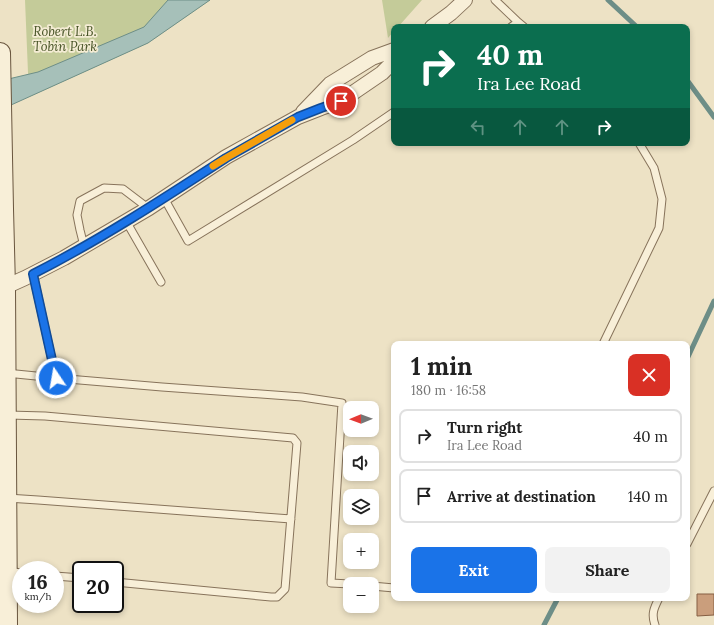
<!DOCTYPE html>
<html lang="en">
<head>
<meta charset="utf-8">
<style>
	body { margin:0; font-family:Lora,serif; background:#f2f2f2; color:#222; height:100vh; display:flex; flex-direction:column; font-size:15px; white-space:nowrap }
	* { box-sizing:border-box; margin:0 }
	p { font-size:13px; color:#767676 }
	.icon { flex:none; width:22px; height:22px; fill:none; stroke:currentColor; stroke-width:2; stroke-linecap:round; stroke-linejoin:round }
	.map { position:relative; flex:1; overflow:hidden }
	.sheet { position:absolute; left:391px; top:341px; width:299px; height:260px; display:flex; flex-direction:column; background:#fff; border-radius:8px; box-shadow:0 2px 6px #0003 }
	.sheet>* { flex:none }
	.banner { position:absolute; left:391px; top:24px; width:299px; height:122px; border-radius:8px; box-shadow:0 2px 6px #0003; background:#0b6e4f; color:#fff; overflow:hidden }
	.needle { width:26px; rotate:269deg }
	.controls { position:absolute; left:343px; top:401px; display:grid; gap:8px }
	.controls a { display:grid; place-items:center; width:36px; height:36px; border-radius:8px; background:#fff; box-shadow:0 2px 6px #0003; font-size:20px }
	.speed { position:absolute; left:12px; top:561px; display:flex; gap:8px; font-size:20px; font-weight:700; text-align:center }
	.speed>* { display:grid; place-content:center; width:52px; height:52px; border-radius:50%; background:#fff; box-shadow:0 2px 6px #0003; line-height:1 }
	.speed small { font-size:10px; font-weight:400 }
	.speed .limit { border:2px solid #111; border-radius:6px; background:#fff; color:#111 }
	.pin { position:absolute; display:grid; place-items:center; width:34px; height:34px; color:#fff; margin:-17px; border:2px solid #fff; border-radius:50%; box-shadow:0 1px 4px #0007 }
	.me { position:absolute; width:44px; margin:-22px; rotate:348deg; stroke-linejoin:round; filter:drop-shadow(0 0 3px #0008) }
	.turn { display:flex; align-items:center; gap:14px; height:84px; padding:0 20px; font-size:18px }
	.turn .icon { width:52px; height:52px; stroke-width:2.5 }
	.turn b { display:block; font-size:28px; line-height:34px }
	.lanes { display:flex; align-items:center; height:38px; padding:0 20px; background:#0003; justify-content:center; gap:20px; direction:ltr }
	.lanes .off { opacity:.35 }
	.round { display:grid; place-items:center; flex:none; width:42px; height:42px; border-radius:8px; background:#f2f2f2 }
	.head { display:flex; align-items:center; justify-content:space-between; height:68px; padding:0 20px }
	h1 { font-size:24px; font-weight:700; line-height:30px }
	.cta { display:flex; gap:8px; margin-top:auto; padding:8px 20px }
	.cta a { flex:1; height:46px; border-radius:8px; background:#1a73e8; color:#fff; font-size:16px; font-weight:700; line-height:46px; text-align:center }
	.cta a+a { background:#f2f2f2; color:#222 }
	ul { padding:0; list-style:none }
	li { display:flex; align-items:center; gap:12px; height:54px; margin:0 8px 6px; padding:0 12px; border:2px solid #e0e0e0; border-radius:8px }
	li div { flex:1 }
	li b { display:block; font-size:15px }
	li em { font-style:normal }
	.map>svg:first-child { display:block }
</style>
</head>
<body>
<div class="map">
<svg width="714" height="625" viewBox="0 0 714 625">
	<rect width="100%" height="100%" fill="#ede2c5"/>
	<path fill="#c4cb99" d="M 25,0 L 210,0 L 148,43 L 29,97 Z
		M 382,0 L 422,0 L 398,27 L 394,27 L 394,31 L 388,38 Z"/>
	<path fill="#a6c0b9" stroke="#6d8e87" d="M 168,0 L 210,0 L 148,43 L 0,110 L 0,81 L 38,72 L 144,27 Z"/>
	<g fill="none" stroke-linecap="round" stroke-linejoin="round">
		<path stroke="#6d8e87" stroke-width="5" d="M 608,0 L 637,27
			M 687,80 L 714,117
			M 687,359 L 714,301
			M 544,625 L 558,598"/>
	</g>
	<path fill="#ca9e7c" stroke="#855e42" d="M 697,594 L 714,594 L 714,615 L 697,616 Z"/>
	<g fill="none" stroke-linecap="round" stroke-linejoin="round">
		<g stroke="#87735b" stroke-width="9">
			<path id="lane" d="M 495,0 L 518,22
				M 511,27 L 518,22 L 524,27
				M 164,198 L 188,241 L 353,140 L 394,112
				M 126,221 L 161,282
				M 84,246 L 80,230 L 77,215 L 80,201 L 104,188 L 123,189 L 148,208
				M 603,344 L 659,228 L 662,199 L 654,168 L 639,143
				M 6,373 L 56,378 L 33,274
				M 56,378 L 162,387 L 302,397 L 342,403 L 331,583 L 350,584
				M 8,415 L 45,416 L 293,438 L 297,443 L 285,589 L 277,597 L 271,597 L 115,582
				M 7,498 L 38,500 L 291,519
				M 687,544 L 714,491
				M 7,571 L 21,573
				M 55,576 L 81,578
				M 372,586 L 394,588
				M 655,625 C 651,614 654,608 659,598"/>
		</g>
		<g stroke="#87735b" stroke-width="16">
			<path id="street" d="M 432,27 L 451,13 L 465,0
				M 303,112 L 330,84 L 372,58 L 394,50
				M 5,287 L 25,278 L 64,258 L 149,208 L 226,157 L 298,117 L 321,108 L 341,101 L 382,73 L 394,61"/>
		</g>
		<g stroke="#69553e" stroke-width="22">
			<path id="secondary" d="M 0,53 L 3,209 L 5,287 L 7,625"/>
		</g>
		<use href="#lane" stroke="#f8efd8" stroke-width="7"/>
		<use href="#street" stroke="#f8efd8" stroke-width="14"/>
		<use href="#secondary" stroke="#f8efd8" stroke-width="20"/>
	</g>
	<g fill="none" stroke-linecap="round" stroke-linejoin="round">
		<g stroke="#114b97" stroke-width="10">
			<path id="route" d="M 56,378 L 33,274 C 100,240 163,199 226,158 L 298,117 L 321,108 L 341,101"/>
		</g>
		<use href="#route" stroke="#1a73e8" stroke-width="7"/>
		<path stroke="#f59e0b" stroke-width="7" d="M 213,166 L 226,158 L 292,120"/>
	</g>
	<g text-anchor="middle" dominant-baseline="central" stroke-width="3.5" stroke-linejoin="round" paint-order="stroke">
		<g font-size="13" font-style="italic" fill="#475326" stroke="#f4ecd4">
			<text x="65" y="31">Robert L.B.<tspan x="65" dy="15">Tobin Park</tspan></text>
		</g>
	</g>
</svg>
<div class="controls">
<a><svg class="needle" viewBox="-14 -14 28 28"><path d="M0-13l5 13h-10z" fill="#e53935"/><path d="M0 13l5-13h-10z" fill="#767676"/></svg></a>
<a><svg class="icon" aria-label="sound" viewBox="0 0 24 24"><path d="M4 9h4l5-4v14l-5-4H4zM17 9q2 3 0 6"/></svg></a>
<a><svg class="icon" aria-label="layers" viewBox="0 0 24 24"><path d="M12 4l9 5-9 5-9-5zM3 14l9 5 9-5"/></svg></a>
<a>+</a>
<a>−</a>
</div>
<div class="speed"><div>16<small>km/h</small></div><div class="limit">20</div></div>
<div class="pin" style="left:341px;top:101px;background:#d93025"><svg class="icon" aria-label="arrive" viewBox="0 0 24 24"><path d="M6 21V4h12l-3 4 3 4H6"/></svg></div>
<svg class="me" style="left:56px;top:378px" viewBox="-20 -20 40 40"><circle r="17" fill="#1a73e8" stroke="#fff" stroke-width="3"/><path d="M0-11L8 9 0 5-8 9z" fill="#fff"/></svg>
<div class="banner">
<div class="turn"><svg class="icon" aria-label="right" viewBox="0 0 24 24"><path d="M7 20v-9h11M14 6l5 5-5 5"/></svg><div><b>40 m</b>Ira Lee Road</div></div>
<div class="lanes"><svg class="icon off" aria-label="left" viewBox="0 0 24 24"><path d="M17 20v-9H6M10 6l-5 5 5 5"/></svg><svg class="icon off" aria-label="ahead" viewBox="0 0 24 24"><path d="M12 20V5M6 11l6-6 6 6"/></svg><svg class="icon off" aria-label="ahead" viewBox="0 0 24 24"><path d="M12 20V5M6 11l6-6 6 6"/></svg><svg class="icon" aria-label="right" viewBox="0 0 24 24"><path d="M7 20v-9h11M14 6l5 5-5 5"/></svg></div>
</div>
<section class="sheet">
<div class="head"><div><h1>1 min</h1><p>180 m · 16:58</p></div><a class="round" style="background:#d93025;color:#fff"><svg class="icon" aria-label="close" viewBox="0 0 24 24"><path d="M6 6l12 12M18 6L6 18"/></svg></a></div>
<ul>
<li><svg class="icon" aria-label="right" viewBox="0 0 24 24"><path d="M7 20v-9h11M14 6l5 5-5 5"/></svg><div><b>Turn right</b><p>Ira Lee Road</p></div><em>40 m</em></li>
<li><svg class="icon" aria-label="arrive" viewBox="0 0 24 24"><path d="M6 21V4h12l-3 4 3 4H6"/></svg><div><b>Arrive at destination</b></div><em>140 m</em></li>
</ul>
<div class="cta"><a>Exit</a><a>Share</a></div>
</section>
</div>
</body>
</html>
